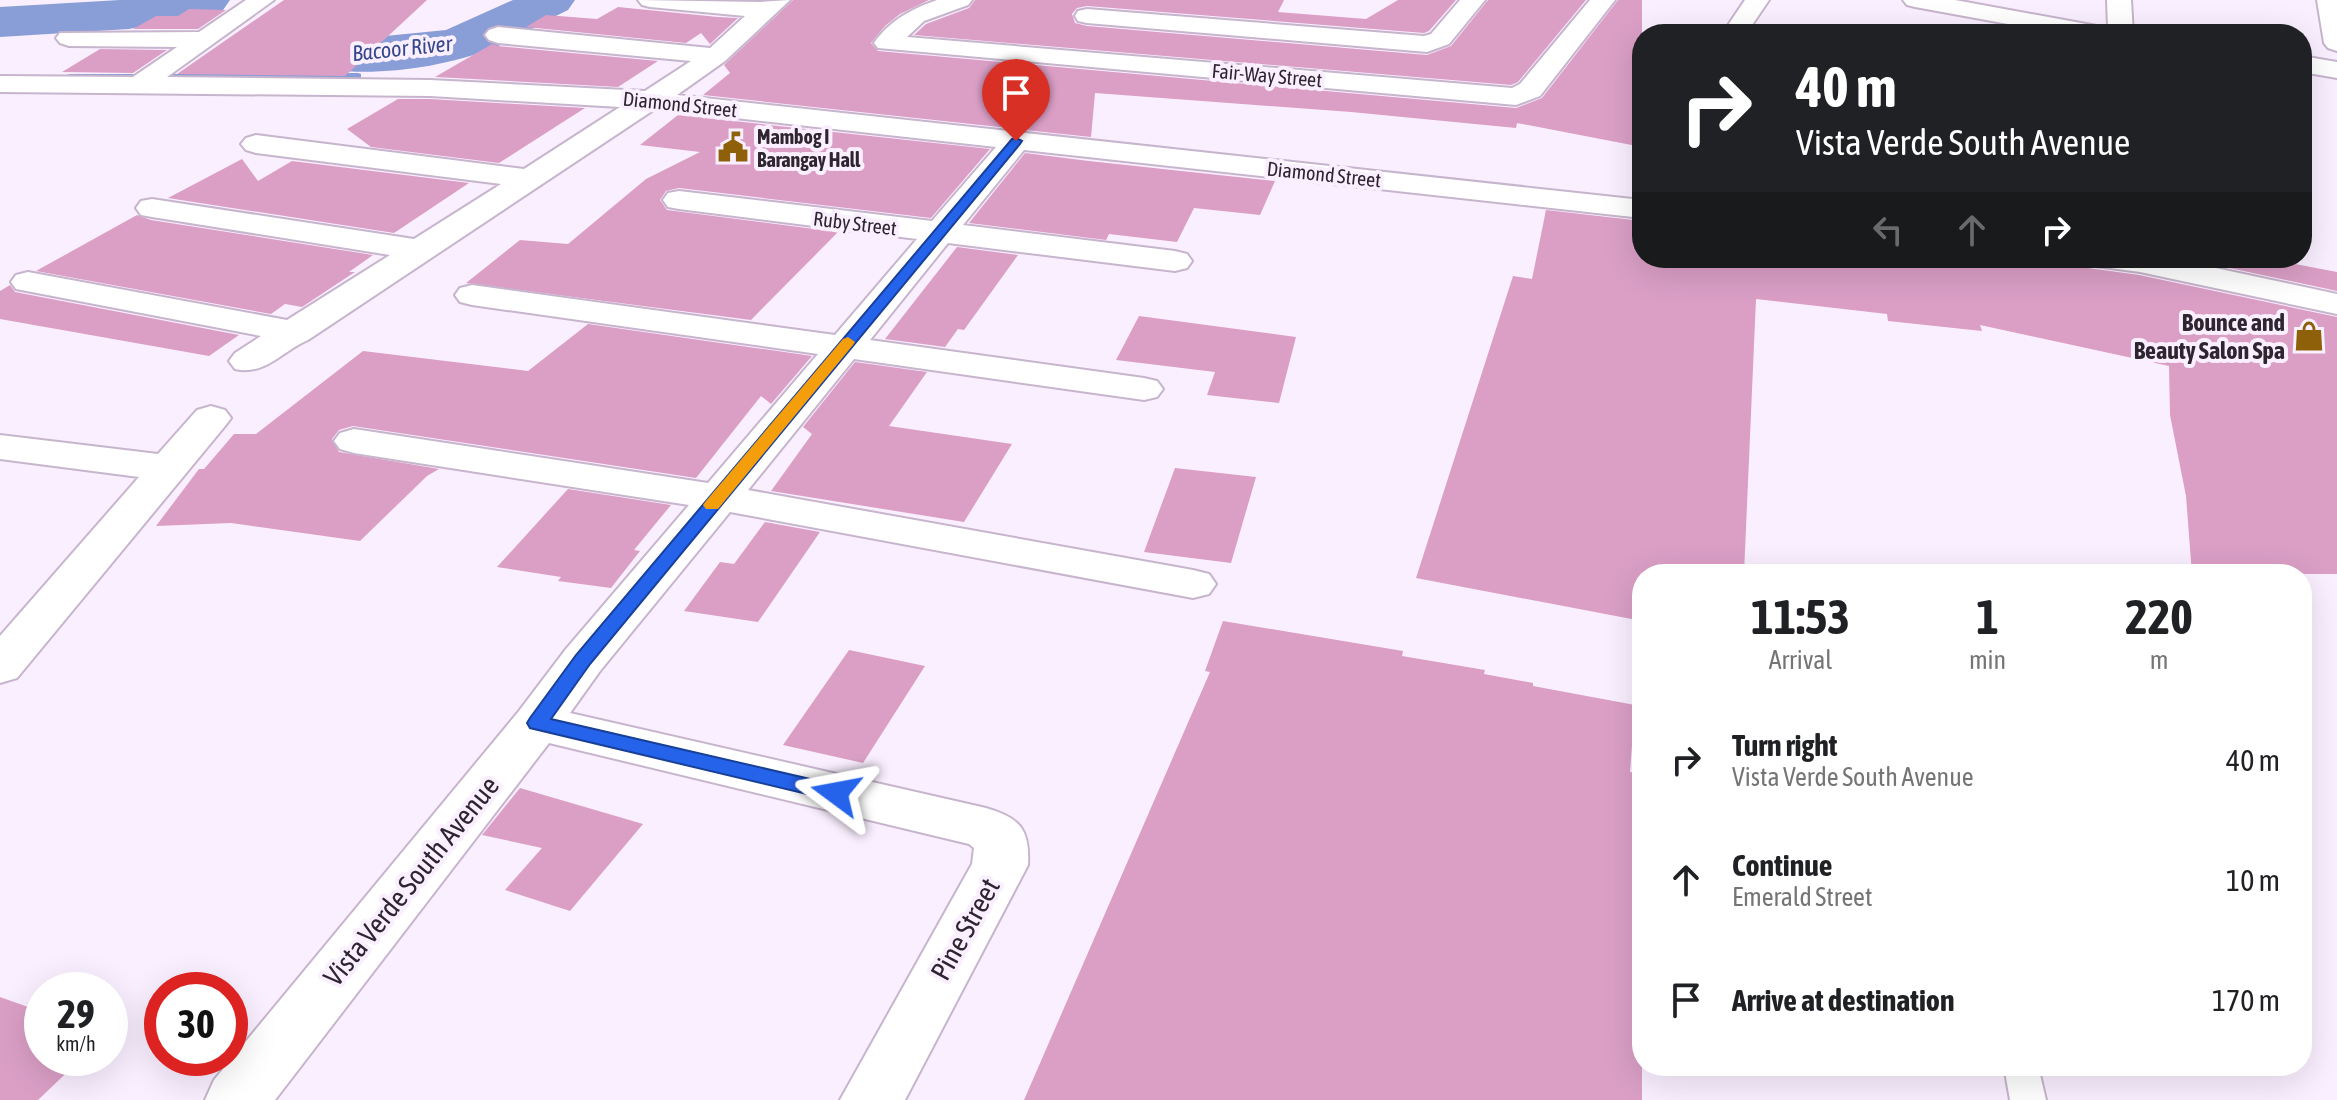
<!DOCTYPE html>
<html lang="en">
<head>
<meta charset="utf-8">
<style>
	body { margin:0; font-family:"Asap Condensed",sans-serif; background:#f6f6f6; color:#202124; height:100vh; display:flex; flex-direction:column; font-size:30px; white-space:nowrap }
	* { box-sizing:border-box; margin:0 }
	p { font-size:26px; color:#757577 }
	.icon { flex:none; width:44px; height:44px; fill:none; stroke:currentColor; stroke-width:2; stroke-linecap:round; stroke-linejoin:round }
	.map { position:relative; flex:1; overflow:hidden }
	.drawer { position:absolute; left:1632px; top:564px; width:680px; height:512px; display:flex; flex-direction:column; background:#fff; border-radius:32px; box-shadow:0 8px 32px #0002 }
	.drawer>* { flex:none }
	.guide { position:absolute; left:1632px; top:24px; width:680px; height:244px; border-radius:32px; box-shadow:0 8px 32px #0002; background:#202124; color:#fff; overflow:hidden }
	.speed { position:absolute; left:24px; top:972px; display:flex; gap:16px; font-size:40px; font-weight:700; text-align:center }
	.speed>* { display:grid; place-content:center; width:104px; height:104px; border-radius:50%; background:#fff; box-shadow:0 8px 32px #0002; line-height:1 }
	.speed small { font-size:20px; font-weight:400 }
	.speed .limit { border:12px solid #d22; background:#fff; color:#111 }
	.pin { position:absolute; display:grid; place-items:center; width:68px; height:68px; color:#fff; margin:-82px -34px; border-radius:50% 50% 50% 0; rotate:-45deg; box-shadow:0 0 8px #0007 }
	.pin .icon { rotate:45deg }
	.me { position:absolute; width:88px; margin:-44px; rotate:283deg; stroke-linejoin:round; filter:drop-shadow(0 0 6px #0008) }
	.turn { display:flex; align-items:center; gap:28px; height:168px; padding:0 32px; font-size:36px }
	.turn .icon { width:104px; height:104px; stroke-width:2.5 }
	.turn b { display:block; font-size:56px; line-height:68px }
	.lanes { display:flex; align-items:center; height:76px; padding:0 32px; background:#0003; justify-content:center; gap:40px; direction:ltr }
	.lanes .off { opacity:.35 }
	.eta { display:flex; justify-content:space-evenly; align-items:center; height:136px; text-align:center }
	.eta b { font-size:48px; font-weight:700; line-height:56px }
	ul { padding:0; list-style:none }
	li { display:flex; align-items:center; gap:24px; height:120px; padding:0 32px }
	li div { flex:1 }
	li b { display:block; font-size:30px }
	li em { font-style:normal }
	.map>svg:first-child { display:block }
</style>
</head>
<body>
<div class="map">
<svg width="2337" height="1100" viewBox="0 0 2337 1100">
	<rect width="100%" height="100%" fill="#faefff"/>
	<g fill="none" stroke-linecap="round" stroke-linejoin="round">
		<path fill="#899dd7" fill-rule="evenodd" d="M 358,73 L 361,74 L 361,78 L 173,80 L 169,77 L 173,74 Z
			M 70,74 L 133,74 L 137,77 L 133,80 L 67,79 L 67,75 Z"/>
		<path fill="#899dd7" fill-rule="evenodd" d="M 120,0 L 230,0 L 223,10 L 129,29 L 0,37 L 0,7 Z
			M 336,0 L 390,0 L 383,10 L 348,39 L 355,39 L 446,30 L 513,0 L 575,0 L 568,10 C 542,22 518,39 491,49 C 435,70 360,79 302,65 L 292,45 L 307,22 Z"/>
	</g>
	<path fill="#db9fc6" d="M 284,0 L 427,0 L 345,76 L 177,74 Z
		M 793,0 L 929,0 L 900,14 L 885,26 L 871,43 L 878,51 L 1516,108 L 1542,98 L 1618,0 L 1642,0 L 1642,147 L 1517,123 L 1516,128 L 1351,112 L 1095,93 L 1091,137 L 703,95 L 730,73 L 724,65 Z
		M 975,0 L 1284,0 L 1278,12 L 1366,19 L 1398,0 L 1456,0 L 1429,31 L 1424,33 L 1087,6 L 1077,8 L 1072,14 L 1075,23 L 1087,26 L 1427,55 L 1451,46 L 1488,0 L 1586,0 L 1518,82 L 1511,85 L 914,35 L 926,24 L 969,8 Z
		M 618,7 L 718,17 L 738,18 L 710,44 L 701,33 L 686,43 L 526,27 L 546,15 L 597,19 Z
		M 189,9 L 226,10 L 198,29 L 133,29 L 156,16 L 178,16 Z
		M 492,44 L 498,46 L 658,61 L 618,87 L 435,77 Z
		M 100,49 L 167,50 L 133,73 L 62,72 Z
		M 398,99 L 430,99 L 585,108 L 499,163 L 371,147 L 347,129 Z
		M 678,115 L 990,149 L 931,218 L 679,188 L 666,191 L 660,200 L 667,210 L 838,232 L 751,320 L 466,283 L 520,240 L 568,244 L 646,179 L 700,152 L 640,145 Z
		M 1025,153 L 1089,161 L 1275,181 L 1260,215 L 1194,208 L 1177,242 L 1109,234 L 1106,240 L 969,223 Z
		M 242,159 L 258,181 L 292,161 L 469,183 L 394,233 L 168,198 Z
		M 1546,210 L 1642,221 L 1642,258 L 2080,258 L 2088,268 L 2139,275 L 2337,317 L 2337,574 L 2192,574 L 2186,496 L 2170,415 L 2169,366 L 1980,325 L 1982,331 L 1888,321 L 1887,314 L 1756,299 L 1744,574 L 1642,574 L 1642,621 L 1416,578 L 1513,276 L 1532,279 Z
		M 137,215 L 151,220 L 373,255 L 349,272 L 355,272 L 302,307 L 285,304 L 271,314 L 36,271 Z
		M 957,247 L 1018,255 L 964,330 L 958,329 L 945,347 L 885,339 Z
		M 2183,258 L 2264,258 L 2337,272 L 2337,291 Z
		M 10,285 L 15,292 L 239,335 L 209,356 L 0,319 L 0,291 Z
		M 1139,316 L 1296,337 L 1279,403 L 1207,395 L 1215,372 L 1116,360 Z
		M 588,324 L 812,356 L 771,404 L 761,396 L 696,478 L 353,426 L 339,430 L 332,439 L 339,452 L 439,469 L 427,476 L 360,541 L 231,523 L 156,526 L 199,469 L 204,469 L 234,434 L 256,434 L 363,351 L 528,371 Z
		M 855,362 L 927,372 L 889,426 L 1012,444 L 964,522 L 771,491 L 812,434 L 803,427 Z
		M 1175,468 L 1256,477 L 1231,563 L 1144,552 Z
		M 568,489 L 671,505 L 634,550 L 640,551 L 611,588 L 558,581 L 561,577 L 497,567 Z
		M 765,522 L 820,532 L 758,622 L 684,611 L 720,562 L 734,564 Z
		M 1223,621 L 1403,651 L 1402,656 L 1485,670 L 1484,674 L 1533,683 L 1533,686 L 1635,705 L 1630,772 L 1642,774 L 1642,1100 L 1024,1100 L 1210,672 L 1205,671 Z
		M 849,650 L 925,666 L 863,763 L 783,745 Z
		M 520,788 L 643,824 L 570,911 L 505,890 L 542,848 L 482,835 Z
		M 0,997 L 42,1012 L 42,1058 L 82,1058 L 38,1100 L 0,1100 Z"/>
	<g fill="none" stroke-linecap="round" stroke-linejoin="round">
		<g stroke="#c7b5cd" stroke-width="4">
			<path id="service" d="M 2004,1066 L 2038,1066 L 2046,1100 L 2010,1100 Z"/>
		</g>
		<g stroke="#c7b5cd" stroke-width="4">
			<path id="minor" d="M 246,0 L 274,0 L 167,77 L 430,80 L 645,91 L 691,61 L 498,43 L 489,40 L 485,35 L 489,30 L 498,27 L 710,48 L 745,16 L 650,7 L 642,5 L 638,0 L 760,2 L 790,0 L 725,61 L 677,95 L 1642,200 L 1642,218 L 1024,150 L 963,225 L 1175,251 L 1187,254 L 1192,261 L 1187,268 L 1175,271 L 948,243 L 870,340 L 1144,378 L 1157,381 L 1163,389 L 1157,397 L 1144,400 L 854,359 L 748,490 L 1193,570 L 1209,574 L 1216,584 L 1209,594 L 1193,598 L 730,512 L 600,671 L 570,713 L 986,808 C 1020,818 1030,829 1028,865 L 905,1100 L 840,1100 L 972,864 L 974,848 L 969,844 L 549,743 L 275,1100 L 205,1100 L 214,1080 L 519,711 L 566,649 L 689,505 L 354,453 L 340,449 L 334,441 L 340,433 L 354,429 L 708,483 L 818,354 L 472,305 L 460,302 L 455,295 L 460,288 L 472,285 L 835,335 L 917,239 L 679,209 L 668,207 L 663,200 L 668,193 L 679,191 L 932,221 L 996,147 L 655,109 L 308,340 C 282,351 265,376 235,369 L 229,361 L 235,353 L 261,336 L 16,289 L 11,282 L 16,275 L 28,272 L 287,320 L 390,255 L 152,217 L 141,215 L 136,208 L 141,201 L 152,199 L 414,239 L 501,184 L 256,153 L 246,150 L 241,144 L 246,138 L 256,135 L 524,169 L 620,107 L 430,96 L 0,92 L 0,76 L 133,77 L 177,47 L 69,46 L 60,43 L 56,38 L 60,33 L 199,32 Z
				M 937,0 L 972,0 L 968,5 L 924,21 L 907,37 L 1512,88 L 1520,84 L 1590,0 L 1615,0 L 1540,96 L 1516,105 L 878,48 L 874,43 C 890,20 912,9 937,0 Z
				M 1460,0 L 1485,0 L 1449,44 L 1427,52 L 1087,23 L 1078,21 L 1075,16 L 1078,11 L 1087,9 L 1424,36 L 1431,34 Z
				M 1745,0 L 1769,0 L 1746,34 L 1722,34 Z
				M 1903,0 L 1955,0 L 2108,28 L 2107,0 L 2131,0 L 2133,34 L 2063,34 L 1915,7 L 1907,5 Z
				M 2302,56 L 2337,62 L 2337,78 L 2302,72 Z
				M 2083,258 L 2169,258 L 2337,294 L 2337,314 L 2140,272 L 2088,265 Z
				M 211,406 L 225,410 L 231,418 L 225,426 L 17,678 L 0,683 L 0,636 L 139,477 L 0,459 L 0,435 L 158,454 L 197,410 Z"/>
		</g>
		<g stroke="#c7b5cd" stroke-width="4">
			<path id="secondary" d="M 2317,0 L 2337,0 L 2337,51 L 2328,48 L 2324,43 Z"/>
		</g>
		<use href="#service" fill="#fff" fill-rule="evenodd"/>
		<use href="#minor" fill="#fff" fill-rule="evenodd"/>
		<use href="#secondary" fill="#fff" fill-rule="evenodd"/>
	</g>
	<path fill="#2563eb" stroke="#184099" stroke-width="2" d="M 1016,138 L 1022,141 L 1020,144 L 590,664 L 551,719 L 836,785 L 844,787 L 847,793 L 844,798 L 836,801 L 530,728 L 527,723 L 530,718 L 576,655 L 1012,139 Z"/>
	<path fill="#f59e0b" d="M 848,337 L 855,342 L 853,345 L 718,509 L 706,509 L 703,505 L 706,501 L 843,339 Z"/>
	<defs>
		<g id="civic-bare" transform="scale(2.4)"><path d="M-.6-6.5H3V-4.5H.6V-3L4-1V1h2V6H-6V1h2V-1L-.6-3ZM-1.2 2.5V6h2.4V2.5Z" fill="#8e6009" stroke="#faefff" stroke-width="2.5" paint-order="stroke"/></g>
		<g id="shop-bare" transform="scale(2.4)"><path d="M-5-2.5h2.3a2.7 3.5 0 0 1 5.4 0H5L5.5 6h-11ZM-1.5-2.5h3a1.5 2.3 0 0 0-3 0Z" fill="#8e6009" stroke="#faefff" stroke-width="2.5" paint-order="stroke"/></g>
	</defs>
	<g fill-rule="evenodd">
		<use href="#civic-bare" x="733" y="147"/>
		<use href="#shop-bare" x="2309" y="336"/>
	</g>
	<g text-anchor="middle" dominant-baseline="central" stroke-width="8" stroke-linejoin="round" paint-order="stroke">
		<g font-size="20" fill="#2d2630" stroke="#faefff">
			<text transform="translate(1267 75) rotate(5)">Fair-Way Street</text>
			<text transform="translate(680 104) rotate(6)">Diamond Street</text>
			<text transform="translate(1324 174) rotate(6)">Diamond Street</text>
			<text transform="translate(855 223) rotate(7)">Ruby Street</text>
		</g>
		<g font-size="20" font-weight="bold" fill="#2d2630" stroke="#faefff" text-anchor="start">
			<text x="757" y="136">Mambog I<tspan x="757" dy="23">Barangay Hall</tspan></text>
		</g>
		<g font-size="22" font-style="italic" fill="#34478d" stroke="#faefff">
			<text transform="translate(402 48) rotate(-6)">Bacoor River</text>
		</g>
		<g font-size="24" font-weight="bold" fill="#2d2630" stroke="#faefff" text-anchor="end">
			<text x="2285" y="322">Bounce and<tspan x="2285" dy="28">Beauty Salon Spa</tspan></text>
		</g>
		<g font-size="28" fill="#2d2630" stroke="#faefff">
			<text transform="translate(411 881) rotate(-51)">Vista Verde South Avenue</text>
			<text transform="translate(965 929) rotate(-61)">Pine Street</text>
		</g>
	</g>
</svg>
<div class="speed"><div>29<small>km/h</small></div><div class="limit">30</div></div>
<div class="pin" style="left:1016px;top:141px;background:#d93025"><svg class="icon" aria-label="arrive" viewBox="0 0 24 24"><path d="M6 21V4h12l-3 4 3 4H6"/></svg></div>
<svg class="me" style="left:836px;top:793px" viewBox="-20 -20 40 40"><path d="M0-17L14 15 0 8-14 15z" fill="#2563eb" stroke="#fff" stroke-width="4"/></svg>
<div class="guide">
<div class="turn"><svg class="icon" aria-label="right" viewBox="0 0 24 24"><path d="M7 20v-9h11M14 6l5 5-5 5"/></svg><div><b>40 m</b>Vista Verde South Avenue</div></div>
<div class="lanes"><svg class="icon off" aria-label="left" viewBox="0 0 24 24"><path d="M17 20v-9H6M10 6l-5 5 5 5"/></svg><svg class="icon off" aria-label="ahead" viewBox="0 0 24 24"><path d="M12 20V5M6 11l6-6 6 6"/></svg><svg class="icon" aria-label="right" viewBox="0 0 24 24"><path d="M7 20v-9h11M14 6l5 5-5 5"/></svg></div>
</div>
<section class="drawer">
<div class="eta">
<div><b>11:53</b><p>Arrival</p></div>
<div><b>1</b><p>min</p></div>
<div><b>220</b><p>m</p></div>
</div>
<ul>
<li><svg class="icon" aria-label="right" viewBox="0 0 24 24"><path d="M7 20v-9h11M14 6l5 5-5 5"/></svg><div><b>Turn right</b><p>Vista Verde South Avenue</p></div><em>40 m</em></li>
<li><svg class="icon" aria-label="ahead" viewBox="0 0 24 24"><path d="M12 20V5M6 11l6-6 6 6"/></svg><div><b>Continue</b><p>Emerald Street</p></div><em>10 m</em></li>
<li><svg class="icon" aria-label="arrive" viewBox="0 0 24 24"><path d="M6 21V4h12l-3 4 3 4H6"/></svg><div><b>Arrive at destination</b></div><em>170 m</em></li>
</ul>
</section>
</div>
</body>
</html>
